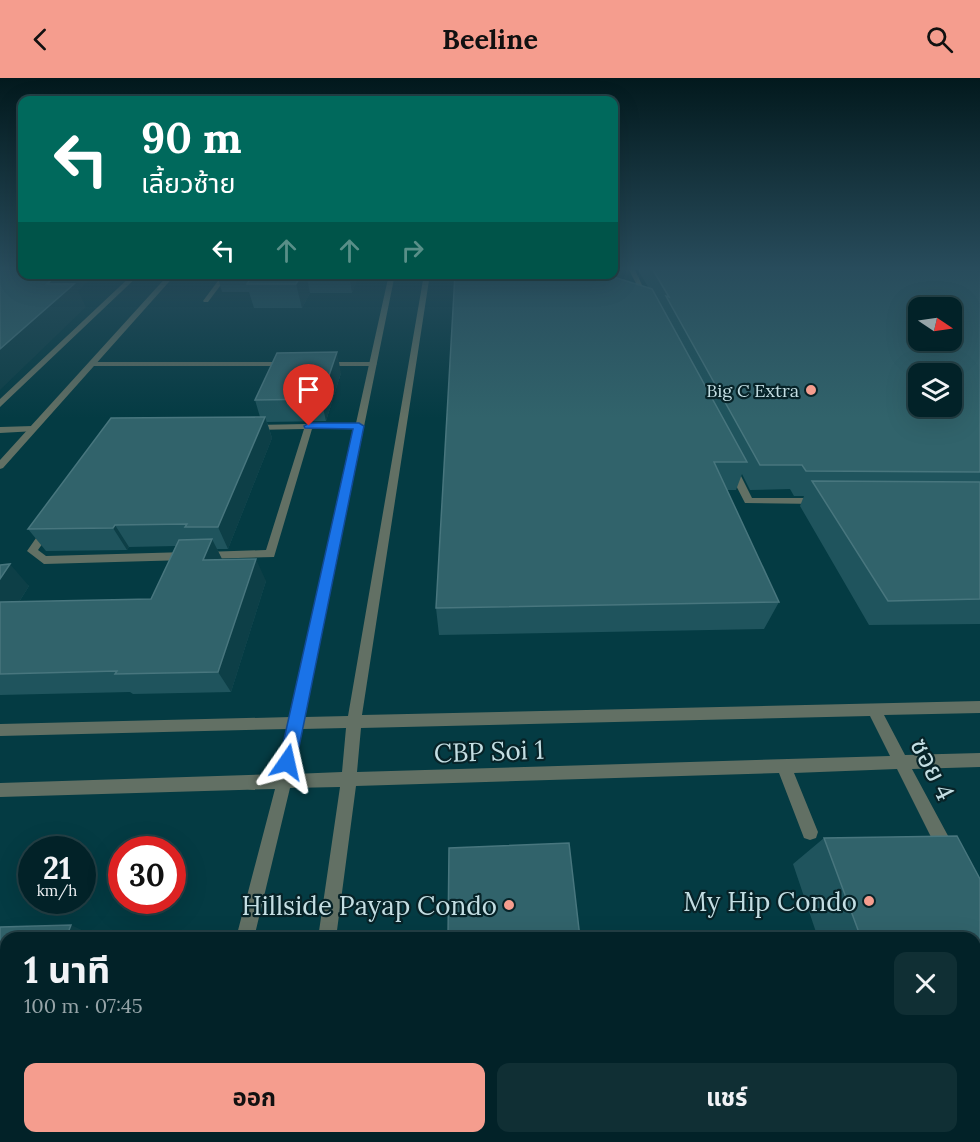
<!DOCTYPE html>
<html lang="th">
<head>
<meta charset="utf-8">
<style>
	body { margin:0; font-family:Lora,"Noto Sans Thai",serif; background:#102f34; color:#f1f3f6; height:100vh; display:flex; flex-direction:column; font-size:22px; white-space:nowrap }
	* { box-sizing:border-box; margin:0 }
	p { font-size:20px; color:#96a4a8 }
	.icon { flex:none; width:33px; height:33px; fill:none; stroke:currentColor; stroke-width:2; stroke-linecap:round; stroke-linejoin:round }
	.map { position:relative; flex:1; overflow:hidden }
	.side { position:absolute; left:0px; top:854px; width:981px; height:212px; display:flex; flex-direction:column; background:#022228; border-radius:18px 18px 0 0; box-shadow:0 6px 24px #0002,0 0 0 2px #233f45 }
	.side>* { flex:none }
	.top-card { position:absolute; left:18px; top:18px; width:600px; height:183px; border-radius:12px; box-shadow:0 6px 24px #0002,0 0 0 2px #233f45; background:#00695c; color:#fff; overflow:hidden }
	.needle { width:39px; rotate:103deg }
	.controls { position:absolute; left:908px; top:219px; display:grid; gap:12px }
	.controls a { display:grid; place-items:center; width:54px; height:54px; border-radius:12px; background:#022228; box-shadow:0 6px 24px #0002,0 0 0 2px #233f45; font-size:30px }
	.speed { position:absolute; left:18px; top:758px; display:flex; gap:12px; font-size:30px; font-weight:700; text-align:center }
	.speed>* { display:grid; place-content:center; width:78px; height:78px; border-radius:50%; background:#022228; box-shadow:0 6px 24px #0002,0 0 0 2px #233f45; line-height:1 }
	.speed small { font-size:15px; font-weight:400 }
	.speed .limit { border:9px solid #d22; background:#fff; color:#111 }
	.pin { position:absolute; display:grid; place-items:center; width:51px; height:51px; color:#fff; margin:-62px -26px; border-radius:50% 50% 50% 0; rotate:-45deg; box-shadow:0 0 6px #0007 }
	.pin .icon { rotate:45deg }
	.me { position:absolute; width:66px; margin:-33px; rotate:11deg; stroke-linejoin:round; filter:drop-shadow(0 0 4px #0008) }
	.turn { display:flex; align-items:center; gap:21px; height:126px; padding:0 24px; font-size:27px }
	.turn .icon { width:78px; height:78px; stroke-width:2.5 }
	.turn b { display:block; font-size:42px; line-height:51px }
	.lanes { display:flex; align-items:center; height:57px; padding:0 24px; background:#0003; justify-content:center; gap:30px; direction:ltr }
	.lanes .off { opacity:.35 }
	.round { display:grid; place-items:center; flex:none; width:63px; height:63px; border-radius:12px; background:#102f34 }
	.head { display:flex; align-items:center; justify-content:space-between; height:102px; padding:0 24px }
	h1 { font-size:36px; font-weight:700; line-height:45px }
	.button { display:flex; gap:12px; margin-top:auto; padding:12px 24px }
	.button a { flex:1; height:69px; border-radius:12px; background:#f59d8e; color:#111; font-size:24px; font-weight:700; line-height:69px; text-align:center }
	.button a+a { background:#102f34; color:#f1f3f6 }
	header { display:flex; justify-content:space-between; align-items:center; height:78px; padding:0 24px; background:#f59d8e; color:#111; font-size:27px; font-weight:700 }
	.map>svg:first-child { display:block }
</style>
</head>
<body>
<header><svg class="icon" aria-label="back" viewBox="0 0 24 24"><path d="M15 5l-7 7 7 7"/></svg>Beeline<svg class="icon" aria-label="search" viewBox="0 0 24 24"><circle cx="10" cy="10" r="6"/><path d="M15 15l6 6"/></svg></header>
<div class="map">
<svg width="980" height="1064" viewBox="0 0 980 1064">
	<rect width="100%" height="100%" fill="#032e35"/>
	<path fill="#043b43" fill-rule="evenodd" d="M 0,192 L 22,196 L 614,196 L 614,192 L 980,192 L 980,1064 L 0,1064 ZM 918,230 L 951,230 L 951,262 L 918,262 ZM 918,296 L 951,296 L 951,328 L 918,328 ZM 32,771 L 82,771 L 82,822 L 32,822 ZM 122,771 L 172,771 L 172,822 L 122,822 ZM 6,860 L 975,860 L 975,1059 L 6,1059 Z"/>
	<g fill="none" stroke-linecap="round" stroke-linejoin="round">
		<path fill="#627064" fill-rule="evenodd" d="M 629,192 L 635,192 L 649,222 L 644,221 Z
			M 133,196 L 140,196 L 0,329 L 0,321 Z
			M 223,196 L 229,196 L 208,224 L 204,224 L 203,223 Z
			M 90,284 L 287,284 L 291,286 L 287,288 L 90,288 Z
			M 320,284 L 373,284 L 377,286 L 373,288 L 323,288 L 319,286 Z
			M 359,345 L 363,348 L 362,350 L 312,351 L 274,479 L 200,481 L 198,478 L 200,475 L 204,474 L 266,472 L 304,351 L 252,352 L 249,351 L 249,347 Z
			M 33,348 L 36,349 L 36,353 L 0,355 L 0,349 Z
			M 732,387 L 737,390 L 752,420 L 817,420 L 822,423 L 817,426 L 745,425 L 727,390 Z
			M 47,448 L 52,452 L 38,472 L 46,478 L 187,474 L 193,478 L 187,482 L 44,486 L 27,473 L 43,450 Z"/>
		<path fill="#627064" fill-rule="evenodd" d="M 169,196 L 176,196 L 3,390 L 0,391 L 0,382 Z
			M 389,196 L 395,196 L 305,639 L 348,638 L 424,196 L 430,196 L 362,637 L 980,623 L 980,635 L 884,637 L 905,677 L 980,675 L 980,689 L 912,691 L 953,767 L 955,773 L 953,779 L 947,781 L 941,779 L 897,691 L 794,695 L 818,754 L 816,760 L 810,762 L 804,760 L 779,695 L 356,708 L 336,860 L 318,860 L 340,709 L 290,710 L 254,860 L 236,860 L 275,711 L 0,719 L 0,705 L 278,696 L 288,651 L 0,658 L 0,646 L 291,639 ZM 870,638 L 890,678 L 357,694 L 361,650 ZM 346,650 L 342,694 L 293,696 L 302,651 Z
			M 185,1059 L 207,1059 L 206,1064 L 184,1064 Z
			M 289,1059 L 311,1059 L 311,1064 L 289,1064 Z"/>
	</g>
	<path fill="#1f545d" d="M 638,192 L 980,192 L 980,546 L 869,547 L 800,428 L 804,418 L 794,418 L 790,411 L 750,412 L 742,396 L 736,412 L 727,412 L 779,524 L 764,551 L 439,557 L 436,530 L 648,209 Z
		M 217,196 L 359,196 L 352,215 L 310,215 L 302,230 L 254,230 L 249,214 L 222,214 Z
		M 341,295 L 326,343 L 267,344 L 272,360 L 228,471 L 217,471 L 222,482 L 266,503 L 231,614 L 133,616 L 130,614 L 0,617 L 0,487 L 29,508 L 19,524 L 151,521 L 176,468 L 129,469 L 127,472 L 46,473 L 28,451 L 260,339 L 255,322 Z
		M 957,758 L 980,801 L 980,1064 L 887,1064 L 885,1059 L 975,1059 L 975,860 L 818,860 L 793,786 L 824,760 Z"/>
	<path fill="#0d3f47" d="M 58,196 L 96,196 L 78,213 L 86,229 L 0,312 L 0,271 L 47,206 Z
		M 302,196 L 306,196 L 310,215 L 302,230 L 296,206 Z
		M 349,196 L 359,196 L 352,215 Z
		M 337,274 L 341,295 L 326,343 L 321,321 Z
		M 265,339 L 272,360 L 228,471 L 218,449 Z
		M 115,447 L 129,469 L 127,472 L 113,450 Z
		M 212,461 L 223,483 L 203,482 Z
		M 256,481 L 266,503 L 231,614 L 218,594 Z
		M 10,486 L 29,508 L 5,546 L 0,541 L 0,501 Z
		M 71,847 L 99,860 L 66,860 Z
		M 6,1011 L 6,1059 L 32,1059 L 31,1064 L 0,1064 L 0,1026 Z"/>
	<path fill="#31636b" stroke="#48767e" stroke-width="1.5" fill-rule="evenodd" d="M 0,192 L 22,192 L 22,196 L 58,196 L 47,206 L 74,206 L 0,271 Z
		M 653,192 L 980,192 L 980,394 L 806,393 L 802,387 L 760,387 L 666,218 L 669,219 ZM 918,230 L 951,230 L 951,262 L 918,262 ZM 918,296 L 951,296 L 951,328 L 918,328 Z
		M 253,196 L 302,196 L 296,206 L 247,206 Z
		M 455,196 L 604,196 L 652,211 L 747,384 L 714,384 L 779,524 L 436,530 Z
		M 337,274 L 321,321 L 255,322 L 277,275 Z
		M 265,339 L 218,449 L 185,449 L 187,446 L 115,447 L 113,450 L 28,451 L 111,340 Z
		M 812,403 L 980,404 L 980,521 L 888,523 Z
		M 212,461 L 203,482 L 256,481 L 218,594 L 115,596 L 117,593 L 0,596 L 0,524 L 151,521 L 179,462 Z
		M 10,486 L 0,501 L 0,487 Z
		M 957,758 L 980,801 L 980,1064 L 939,1064 L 938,1059 L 975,1059 L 975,860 L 861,860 L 824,760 Z
		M 569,765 L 580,860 L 448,860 L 449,770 Z
		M 71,847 L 66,860 L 6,860 L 6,1011 L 0,1026 L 0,849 Z
		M 445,1059 L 603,1059 L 604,1064 L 445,1064 Z"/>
	<linearGradient id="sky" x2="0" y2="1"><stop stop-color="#02191d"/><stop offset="0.56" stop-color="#284c5c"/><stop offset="1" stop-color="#284c5c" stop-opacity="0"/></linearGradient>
	<rect width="980" height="340" fill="url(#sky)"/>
	<path fill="#1a73e8" stroke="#114b97" stroke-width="1.5" d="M 309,345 L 359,345 L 364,348 L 296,684 L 293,689 L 287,692 L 281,689 L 279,684 L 353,351 L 305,350 L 304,348 Z"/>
	<g fill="#f59d8e" stroke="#072328" stroke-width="2">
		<circle cx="811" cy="312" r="6"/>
		<circle cx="869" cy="823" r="6"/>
		<circle cx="509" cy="827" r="6"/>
	</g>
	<g text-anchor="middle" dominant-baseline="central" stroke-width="4.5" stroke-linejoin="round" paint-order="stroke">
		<g font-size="18" fill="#c4dee3" stroke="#072328" text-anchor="end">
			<text x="799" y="312">Big C Extra</text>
		</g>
		<g font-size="26" fill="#c4dee3" stroke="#072328">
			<text transform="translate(489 673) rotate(-2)">CBP Soi 1</text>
			<text transform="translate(933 691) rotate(63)">ซอย 4</text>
		</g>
		<g font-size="26" fill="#c4dee3" stroke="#072328" text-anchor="end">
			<text x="857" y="823">My Hip Condo</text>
			<text x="497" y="827">Hillside Payap Condo</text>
		</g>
	</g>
</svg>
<div class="controls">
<a><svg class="needle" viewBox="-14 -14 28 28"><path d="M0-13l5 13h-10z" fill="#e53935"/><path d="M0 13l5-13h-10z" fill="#96a4a8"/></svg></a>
<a><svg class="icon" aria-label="layers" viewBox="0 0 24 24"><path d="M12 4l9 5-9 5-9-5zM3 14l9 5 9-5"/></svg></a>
</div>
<div class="speed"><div>21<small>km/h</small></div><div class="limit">30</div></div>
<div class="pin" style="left:309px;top:348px;background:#d93025"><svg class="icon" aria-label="arrive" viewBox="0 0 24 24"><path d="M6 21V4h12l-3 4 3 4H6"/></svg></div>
<svg class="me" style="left:287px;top:684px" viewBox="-20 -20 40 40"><path d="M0-17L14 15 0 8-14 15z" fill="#1a73e8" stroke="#fff" stroke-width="4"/></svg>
<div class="top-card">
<div class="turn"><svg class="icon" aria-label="left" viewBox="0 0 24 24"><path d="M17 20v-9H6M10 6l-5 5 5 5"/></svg><div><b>90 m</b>เลี้ยวซ้าย</div></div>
<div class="lanes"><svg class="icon" aria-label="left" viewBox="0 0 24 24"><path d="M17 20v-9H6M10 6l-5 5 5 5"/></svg><svg class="icon off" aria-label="ahead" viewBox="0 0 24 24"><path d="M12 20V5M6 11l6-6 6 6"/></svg><svg class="icon off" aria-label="ahead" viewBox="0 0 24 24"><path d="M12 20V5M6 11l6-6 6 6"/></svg><svg class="icon off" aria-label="right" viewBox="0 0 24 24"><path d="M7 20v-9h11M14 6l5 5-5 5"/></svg></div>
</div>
<section class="side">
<div class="head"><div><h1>1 นาที</h1><p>100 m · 07:45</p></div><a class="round"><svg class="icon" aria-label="close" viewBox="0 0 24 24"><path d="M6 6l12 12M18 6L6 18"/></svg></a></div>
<div class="button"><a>ออก</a><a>แชร์</a></div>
</section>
</div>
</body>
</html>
